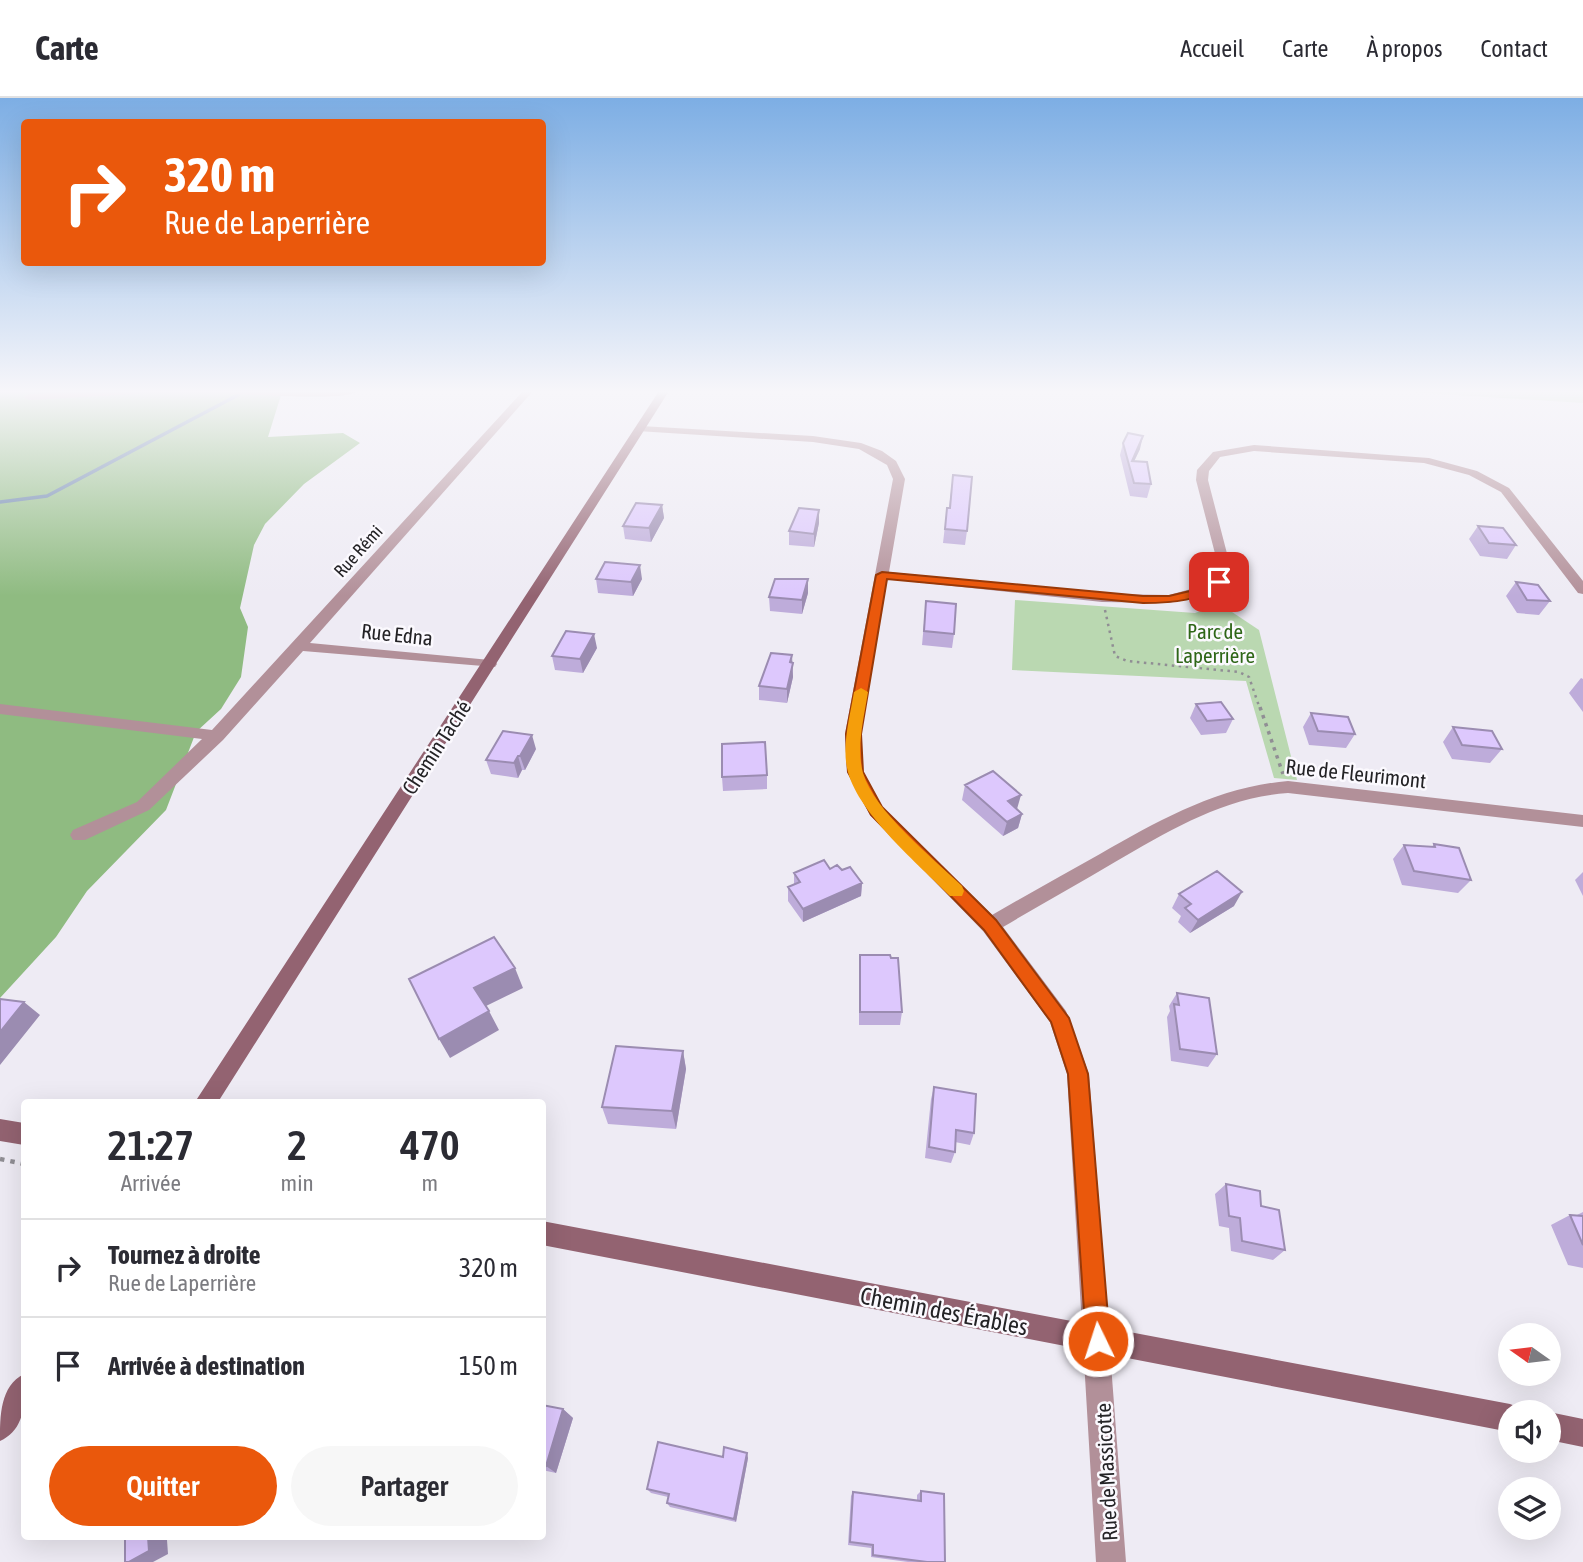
<!DOCTYPE html>
<html lang="fr">
<head>
<meta charset="utf-8">
<style>
	body { margin:0; font-family:"Asap Condensed",sans-serif; background:#f7f7f7; color:#2b2b33; height:100vh; display:flex; flex-direction:column; font-size:26px; white-space:nowrap }
	* { box-sizing:border-box; margin:0 }
	p { font-size:23px; color:#7c7c81 }
	.icon { flex:none; width:38px; height:38px; fill:none; stroke:currentColor; stroke-width:2; stroke-linecap:round; stroke-linejoin:round }
	.map { position:relative; flex:1; overflow:hidden }
	.side { position:absolute; left:21px; top:1001px; width:525px; height:441px; display:flex; flex-direction:column; background:#fff; border-radius:7px; box-shadow:0 7px 28px #0002 }
	.side>* { flex:none }
	.guide { position:absolute; left:21px; top:21px; width:525px; height:147px; border-radius:7px; box-shadow:0 7px 28px #0002; background:#ea580c; color:#fff; overflow:hidden }
	.needle { width:46px; rotate:284deg }
	.controls { position:absolute; left:1498px; top:1225px; display:grid; gap:14px }
	.controls a { display:grid; place-items:center; width:63px; height:63px; border-radius:50%; background:#fff; box-shadow:0 7px 28px #0002; font-size:35px }
	.pin { position:absolute; display:grid; place-items:center; width:60px; height:60px; color:#fff; margin:-30px; border-radius:14px; box-shadow:0 4px 10px #0006 }
	.me { position:absolute; width:77px; margin:-38px; rotate:356deg; stroke-linejoin:round; filter:drop-shadow(0 0 5px #0008) }
	.turn { display:flex; align-items:center; gap:24px; height:147px; padding:0 28px; font-size:32px }
	.turn .icon { width:91px; height:91px; stroke-width:2.5 }
	.turn b { display:block; font-size:49px; line-height:60px }
	.eta { display:flex; justify-content:space-evenly; align-items:center; height:119px; text-align:center }
	.eta b { font-size:42px; font-weight:600; line-height:49px }
	.cta { display:flex; gap:14px; margin-top:auto; padding:14px 28px }
	.cta a { flex:1; height:80px; border-radius:42px; background:#ea580c; color:#fff; font-size:28px; font-weight:600; line-height:80px; text-align:center }
	.cta a+a { background:#f7f7f7; color:#2b2b33 }
	ul { padding:0; list-style:none }
	li { display:flex; align-items:center; gap:21px; height:98px; padding:0 28px; border-top:2px solid #e1e1e2 }
	li div { flex:1 }
	li b { display:block; font-size:26px }
	li em { font-style:normal }
	header { display:flex; align-items:center; gap:42px; box-sizing:border-box; height:98px; padding:0 35px; background:#fff; border-bottom:2px solid #e1e1e2 }
	header strong { font-size:33px }
	nav { display:flex; gap:38px; margin-inline-start:auto; font-size:24px }
	.map>svg:first-child { display:block }
</style>
</head>
<body>
<header>
<strong>Carte</strong>
<nav><a>Accueil</a><a>Carte</a><a>À propos</a><a>Contact</a></nav>
</header>
<div class="map">
<svg width="1583" height="1464" viewBox="0 0 1583 1464">
	<rect width="100%" height="100%" fill="#eeebf4"/>
	<path fill="#bad8b1" d="M 1392,293 L 1583,293 L 1583,305 Z
		M 1015,502 L 1195,515 L 1220,506 L 1259,532 L 1297,682 L 1274,680 L 1246,583 L 1012,572 Z"/>
	<path fill="#8fbb81" d="M 0,293 L 273,293 L 281,297 L 268,339 L 343,335 L 360,345 L 304,386 L 265,426 L 254,447 L 240,510 L 248,529 L 241,579 L 221,611 L 196,634 L 166,712 L 87,793 L 56,839 L 0,900 Z"/>
	<g fill="none" stroke-linecap="round" stroke-linejoin="round">
		<path stroke="#627ea7" stroke-width="3.5" d="M 0,404 L 47,398 L 238,297"/>
		<path stroke="#908e94" stroke-width="2.5" stroke-dasharray="2.5 4.5" stroke-linecap="butt" d="M 1105,512 L 1115,558 L 1127,563 L 1239,574 L 1249,579 L 1260,611"/>
		<path stroke="#908e94" stroke-width="3.5" stroke-dasharray="3.5 5" stroke-linecap="butt" d="M 1260,609 L 1283,676"/>
		<path stroke="#908e94" stroke-width="4.5" stroke-dasharray="4.5 6" stroke-linecap="butt" d="M 0,1061 L 24,1066"/>
		<path fill="#b29099" fill-rule="evenodd" d="M 88,293 L 143,293 L 138,296 L 29,302 L 24,299 L 29,296 Z
			M 225,293 L 359,293 C 342,304 255,296 230,296 Z
			M 523,293 L 533,293 L 310,545 L 490,562 L 495,563 L 497,566 L 495,569 L 303,553 L 223,642 L 149,712 L 85,742 L 73,742 L 70,737 L 73,732 L 137,704 L 202,641 L 0,616 L 0,606 L 212,632 Z
			M 641,328 L 813,338 L 861,345 L 882,353 L 896,363 L 905,381 L 889,474 L 1102,496 L 1169,497 L 1202,488 L 1214,482 L 1219,471 L 1196,382 L 1197,372 L 1213,354 L 1254,347 L 1429,360 L 1477,373 L 1509,390 L 1583,483 L 1583,496 L 1578,495 L 1501,394 L 1469,377 L 1424,365 L 1254,353 L 1220,359 L 1209,373 L 1208,382 L 1231,471 L 1224,487 L 1212,494 L 1169,505 L 1102,504 L 887,481 L 861,636 L 863,674 L 882,709 L 992,817 C 1028,796 1064,776 1100,756 C 1160,722 1217,689 1288,683 L 1583,717 L 1583,729 L 1288,695 C 1222,700 1171,732 1115,764 C 1078,786 1040,807 1003,829 L 1066,913 L 1089,976 L 1126,1464 L 1096,1464 L 1067,976 L 1050,924 L 983,833 L 870,717 L 847,674 L 845,636 L 893,381 L 887,367 L 859,351 L 813,344 L 637,333 L 637,329 Z"/>
		<path fill="#936371" fill-rule="evenodd" d="M 659,293 L 669,293 L 218,1004 L 195,1004 Z
			M 0,1021 L 24,1025 L 24,1047 L 0,1043 Z
			M 542,1123 L 1510,1306 L 1520,1310 L 1522,1314 L 1510,1314 L 1510,1334 L 542,1147 Z
			M 24,1276 C 26,1301 26,1332 0,1343 C 0,1318 0,1288 24,1276 Z
			M 1548,1314 L 1549,1314 L 1583,1321 L 1583,1349 L 1549,1342 Z"/>
	</g>
	<path fill="#beacda" d="M 1123,345 L 1140,351 L 1134,363 L 1151,386 L 1147,400 L 1130,398 L 1120,357 Z
		M 953,377 L 967,433 L 965,447 L 943,445 L 947,410 L 949,410 Z
		M 662,407 L 664,420 L 651,444 L 625,441 L 623,428 Z
		M 819,425 L 814,449 L 789,447 L 789,433 Z
		M 1478,428 L 1516,447 L 1507,461 L 1480,458 L 1469,441 Z
		M 596,481 L 642,481 L 633,498 L 598,495 Z
		M 1516,484 L 1550,503 L 1539,517 L 1517,515 L 1506,498 Z
		M 808,495 L 802,516 L 770,513 L 769,499 Z
		M 926,503 L 954,536 L 952,550 L 922,547 Z
		M 597,550 L 583,575 L 555,572 L 552,558 Z
		M 792,565 L 793,579 L 787,605 L 759,602 L 759,588 Z
		M 1581,580 L 1583,581 L 1583,614 L 1569,595 Z
		M 1196,606 L 1233,621 L 1226,635 L 1201,637 L 1190,620 Z
		M 1311,615 L 1355,636 L 1346,650 L 1309,647 L 1303,629 Z
		M 1453,629 L 1502,651 L 1490,665 L 1452,661 L 1443,644 Z
		M 536,651 L 525,672 L 522,672 L 518,680 L 491,676 L 486,662 Z
		M 767,677 L 767,691 L 723,693 L 722,679 Z
		M 965,687 L 1017,711 L 1022,716 L 1018,730 L 1003,738 L 962,702 Z
		M 1434,746 L 1471,782 L 1458,795 L 1402,787 L 1393,761 L 1404,747 L 1432,749 Z
		M 830,771 L 842,772 L 862,785 L 861,798 L 803,824 L 788,803 L 788,789 L 794,787 L 794,775 Z
		M 1583,774 L 1583,798 L 1575,782 Z
		M 1179,796 L 1234,808 L 1190,835 L 1178,824 L 1181,818 L 1172,810 Z
		M 860,857 L 902,914 L 900,927 L 859,927 L 859,870 Z
		M 1177,895 L 1217,956 L 1208,969 L 1171,963 L 1167,919 L 1170,913 L 1169,908 Z
		M 683,953 L 686,971 L 676,1031 L 608,1026 L 602,1009 Z
		M 934,989 L 974,1035 L 970,1047 L 955,1044 L 955,1054 L 951,1065 L 925,1060 L 931,1001 Z
		M 1226,1086 L 1285,1152 L 1273,1162 L 1231,1153 L 1229,1130 L 1219,1128 L 1215,1096 Z
		M 1583,1114 L 1583,1170 L 1568,1167 L 1551,1127 L 1570,1117 L 1577,1117 Z
		M 542,1307 L 563,1311 L 573,1320 L 556,1375 L 542,1372 Z
		M 723,1359 L 748,1360 L 736,1424 L 670,1409 L 667,1405 L 668,1399 L 651,1395 L 647,1391 Z
		M 921,1393 L 945,1464 L 908,1464 L 871,1459 L 871,1450 L 848,1447 L 851,1398 L 853,1394 L 917,1403 L 917,1397 Z"/>
	<path fill="#9b8cb1" d="M 1143,338 L 1140,351 L 1130,372 L 1132,363 Z
		M 662,407 L 664,420 L 651,444 L 649,430 Z
		M 819,412 L 819,425 L 814,449 L 814,436 Z
		M 640,467 L 642,481 L 633,498 L 631,484 Z
		M 808,481 L 808,495 L 802,516 L 802,502 Z
		M 594,536 L 597,550 L 583,575 L 580,561 Z
		M 792,557 L 793,579 L 787,605 L 787,591 Z
		M 532,637 L 536,651 L 525,672 L 520,658 Z
		M 518,658 L 522,672 L 518,680 L 514,665 Z
		M 1021,697 L 1017,711 L 1004,718 L 1008,703 Z
		M 1022,716 L 1018,730 L 1003,738 L 1007,724 Z
		M 862,785 L 861,798 L 803,824 L 803,811 Z
		M 1242,794 L 1234,808 L 1190,835 L 1198,822 Z
		M 515,870 L 523,890 L 484,909 L 474,890 Z
		M 24,904 L 40,917 L 0,967 L 0,934 Z
		M 489,913 L 499,932 L 450,960 L 439,941 Z
		M 683,953 L 686,971 L 676,1031 L 672,1013 Z
		M 563,1311 L 573,1320 L 556,1375 L 546,1368 Z
		M 747,1355 L 748,1360 L 736,1424 L 734,1421 Z
		M 149,1438 L 173,1438 L 167,1442 L 168,1456 L 153,1464 L 129,1464 Z"/>
	<path fill="#ddc8fd" stroke="#9b8cb1" stroke-width="2" d="M 1128,335 L 1143,338 L 1132,363 L 1147,364 L 1151,386 L 1134,385 L 1123,345 Z
		M 953,377 L 972,379 L 967,433 L 945,431 L 947,410 L 950,410 Z
		M 636,405 L 662,407 L 649,430 L 623,428 Z
		M 799,410 L 819,412 L 814,436 L 789,433 Z
		M 1478,428 L 1503,430 L 1516,447 L 1489,445 Z
		M 605,464 L 640,467 L 631,484 L 596,481 Z
		M 775,481 L 808,481 L 802,502 L 769,499 Z
		M 1516,484 L 1538,487 L 1550,503 L 1527,502 Z
		M 926,503 L 956,506 L 954,536 L 924,533 Z
		M 566,533 L 594,536 L 580,561 L 552,558 Z
		M 771,555 L 792,557 L 790,564 L 793,565 L 787,591 L 759,588 Z
		M 1221,604 L 1233,621 L 1207,623 L 1196,606 Z
		M 1311,615 L 1348,619 L 1355,636 L 1318,633 Z
		M 1453,629 L 1492,633 L 1502,651 L 1462,647 Z
		M 503,633 L 532,637 L 520,658 L 518,658 L 514,665 L 486,662 Z
		M 765,644 L 767,677 L 722,679 L 722,646 Z
		M 993,673 L 1021,697 L 1008,703 L 1022,716 L 1007,724 L 965,687 Z
		M 1434,746 L 1459,750 L 1471,782 L 1414,773 L 1404,747 L 1435,749 Z
		M 824,762 L 830,771 L 837,767 L 842,772 L 850,769 L 862,785 L 803,811 L 788,789 L 800,784 L 794,775 Z
		M 1217,773 L 1242,794 L 1198,822 L 1185,810 L 1191,806 L 1179,796 Z
		M 494,839 L 515,870 L 474,890 L 489,913 L 439,941 L 409,881 Z
		M 860,857 L 890,857 L 891,860 L 898,860 L 902,914 L 860,914 Z
		M 1177,895 L 1209,900 L 1217,956 L 1180,951 L 1174,906 L 1179,907 Z
		M 0,901 L 24,904 L 0,934 Z
		M 616,948 L 683,953 L 672,1013 L 602,1009 Z
		M 934,989 L 976,996 L 974,1035 L 956,1032 L 955,1054 L 929,1049 Z
		M 1226,1086 L 1260,1093 L 1261,1108 L 1279,1112 L 1285,1152 L 1242,1143 L 1240,1120 L 1229,1118 Z
		M 1570,1117 L 1583,1118 L 1583,1147 Z
		M 542,1307 L 563,1311 L 546,1368 L 542,1367 Z
		M 658,1344 L 723,1359 L 724,1349 L 747,1355 L 734,1421 L 667,1405 L 669,1396 L 647,1391 Z
		M 921,1393 L 944,1396 L 945,1464 L 927,1464 L 873,1457 L 873,1447 L 850,1444 L 853,1394 L 921,1403 Z
		M 125,1438 L 149,1438 L 148,1439 L 149,1453 L 129,1464 L 125,1464 Z"/>
	<linearGradient id="sky" x2="0" y2="1"><stop stop-color="#7daee4"/><stop offset="0.59" stop-color="#f7f6fa"/><stop offset="1" stop-color="#f7f6fa" stop-opacity="0"/></linearGradient>
	<rect width="1583" height="498" fill="url(#sky)"/>
	<path fill="#ea580c" stroke="#983908" stroke-width="2" d="M 882,474 L 1143,498 L 1169,498 L 1190,493 L 1219,480 L 1225,484 C 1203,503 1171,505 1143,505 L 887,481 L 861,636 L 863,674 L 882,709 L 996,822 L 1069,920 L 1088,976 L 1110,1243 L 1106,1251 L 1098,1255 L 1089,1251 L 1086,1243 L 1068,976 L 1051,924 L 984,832 L 871,717 L 848,674 L 846,636 L 876,477 Z"/>
	<path fill="#f59e0b" d="M 861,590 L 868,594 C 864,619 856,650 863,675 C 874,713 933,760 962,788 L 964,793 L 962,798 L 950,798 C 919,767 859,716 848,674 C 841,649 850,619 854,594 Z"/>
	<g text-anchor="middle" dominant-baseline="central" stroke-width="5" stroke-linejoin="round" paint-order="stroke">
		<g font-size="18" fill="#242326" stroke="#fbf9fe">
			<text transform="translate(358 453) rotate(-48)">Rue Rémi</text>
		</g>
		<g font-size="21" fill="#2e6617" stroke="#fbf9fe">
			<text x="1215" y="533">Parc de<tspan x="1215" dy="24">Laperrière</tspan></text>
		</g>
		<g font-size="21" fill="#242326" stroke="#fbf9fe">
			<text transform="translate(397 536) rotate(6)">Rue Edna</text>
			<text transform="translate(436 649) rotate(-57)">Chemin Taché</text>
			<text transform="translate(1356 675) rotate(6)">Rue de Fleurimont</text>
			<text transform="translate(1106 1374) rotate(-93)">Rue de Massicotte</text>
		</g>
		<g font-size="24" fill="#242326" stroke="#fbf9fe">
			<text transform="translate(944 1213) rotate(11)">Chemin des Érables</text>
		</g>
	</g>
</svg>
<div class="controls">
<a><svg class="needle" viewBox="-14 -14 28 28"><path d="M0-13l5 13h-10z" fill="#e53935"/><path d="M0 13l5-13h-10z" fill="#7c7c81"/></svg></a>
<a><svg class="icon" aria-label="sound" viewBox="0 0 24 24"><path d="M4 9h4l5-4v14l-5-4H4zM17 9q2 3 0 6"/></svg></a>
<a><svg class="icon" aria-label="layers" viewBox="0 0 24 24"><path d="M12 4l9 5-9 5-9-5zM3 14l9 5 9-5"/></svg></a>
</div>
<div class="pin" style="left:1219px;top:484px;background:#d93025"><svg class="icon" aria-label="arrive" viewBox="0 0 24 24"><path d="M6 21V4h12l-3 4 3 4H6"/></svg></div>
<svg class="me" style="left:1098px;top:1243px" viewBox="-20 -20 40 40"><circle r="17" fill="#ea580c" stroke="#fff" stroke-width="3"/><path d="M0-11L8 9 0 5-8 9z" fill="#fff"/></svg>
<div class="guide">
<div class="turn"><svg class="icon" aria-label="right" viewBox="0 0 24 24"><path d="M7 20v-9h11M14 6l5 5-5 5"/></svg><div><b>320 m</b>Rue de Laperrière</div></div>
</div>
<section class="side">
<div class="eta">
<div><b>21:27</b><p>Arrivée</p></div>
<div><b>2</b><p>min</p></div>
<div><b>470</b><p>m</p></div>
</div>
<ul>
<li><svg class="icon" aria-label="right" viewBox="0 0 24 24"><path d="M7 20v-9h11M14 6l5 5-5 5"/></svg><div><b>Tournez à droite</b><p>Rue de Laperrière</p></div><em>320 m</em></li>
<li><svg class="icon" aria-label="arrive" viewBox="0 0 24 24"><path d="M6 21V4h12l-3 4 3 4H6"/></svg><div><b>Arrivée à destination</b></div><em>150 m</em></li>
</ul>
<div class="cta"><a>Quitter</a><a>Partager</a></div>
</section>
</div>
</body>
</html>
